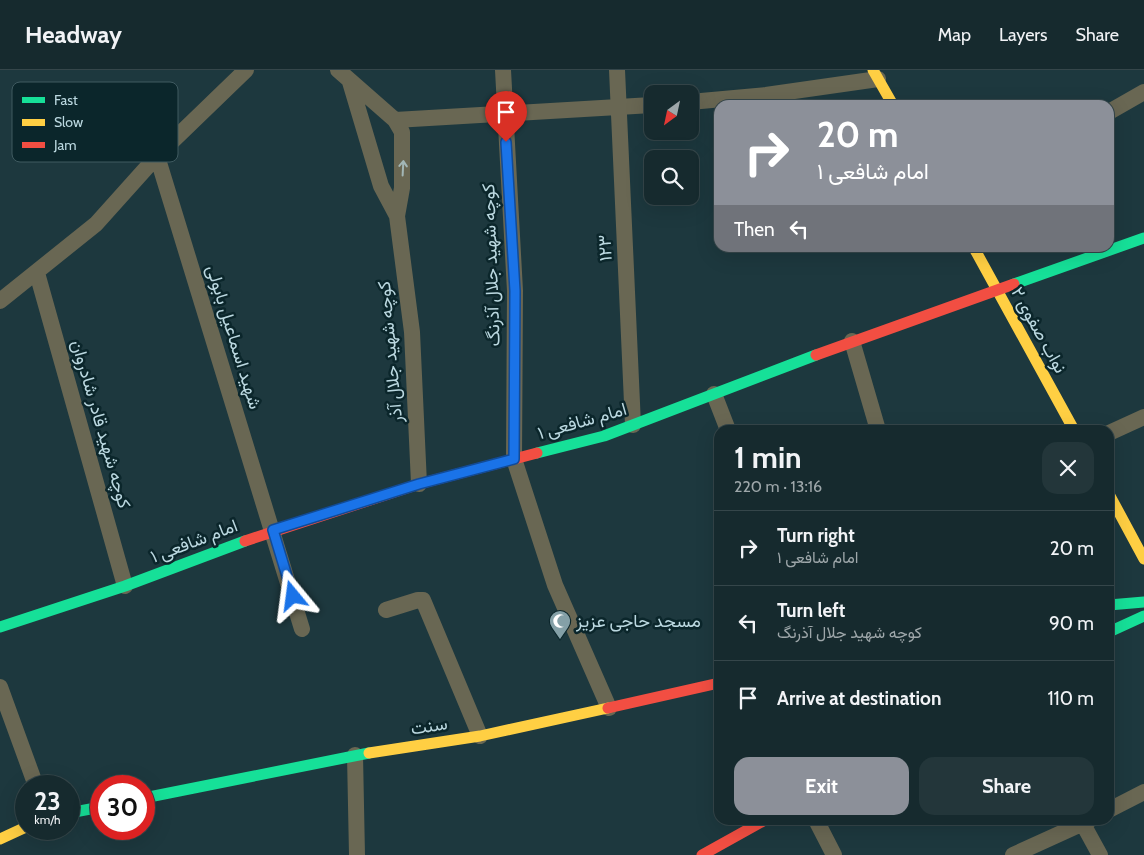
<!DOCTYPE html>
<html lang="en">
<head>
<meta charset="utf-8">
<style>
	body { margin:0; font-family:Cabin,Vazirmatn,sans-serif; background:#23363a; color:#f1f3f6; height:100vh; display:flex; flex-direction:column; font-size:19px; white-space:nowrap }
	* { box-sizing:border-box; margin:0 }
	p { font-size:16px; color:#9ea7aa }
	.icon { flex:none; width:28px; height:28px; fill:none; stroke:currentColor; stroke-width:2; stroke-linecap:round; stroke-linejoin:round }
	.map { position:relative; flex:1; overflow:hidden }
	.details { position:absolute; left:714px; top:355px; width:400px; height:400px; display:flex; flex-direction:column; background:#162a2e; border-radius:15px; box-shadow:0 5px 20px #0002,0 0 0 1px #35464a }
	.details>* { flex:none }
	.top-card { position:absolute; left:714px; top:30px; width:400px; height:152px; border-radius:15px; box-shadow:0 5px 20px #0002,0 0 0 1px #35464a; background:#8c9099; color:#fff; overflow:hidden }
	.needle { width:32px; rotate:213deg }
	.fabs { position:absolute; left:644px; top:15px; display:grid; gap:10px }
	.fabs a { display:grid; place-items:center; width:55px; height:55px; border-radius:10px; background:#162a2e; box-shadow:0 5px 20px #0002,0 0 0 1px #35464a; font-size:25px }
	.speed { position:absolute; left:15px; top:705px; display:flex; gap:10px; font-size:25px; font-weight:700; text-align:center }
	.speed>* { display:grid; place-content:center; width:65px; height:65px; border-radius:50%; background:#162a2e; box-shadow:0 5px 20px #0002,0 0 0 1px #35464a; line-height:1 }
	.speed small { font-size:12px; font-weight:400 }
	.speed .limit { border:8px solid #d22; background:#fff; color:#111 }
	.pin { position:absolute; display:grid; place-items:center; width:42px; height:42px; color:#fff; margin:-51px -21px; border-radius:50% 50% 50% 0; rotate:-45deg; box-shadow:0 0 5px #0007 }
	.pin .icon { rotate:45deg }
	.me { position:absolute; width:55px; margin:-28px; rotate:344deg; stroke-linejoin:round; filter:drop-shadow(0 0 4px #0008) }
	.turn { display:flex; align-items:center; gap:18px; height:105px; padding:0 20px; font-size:22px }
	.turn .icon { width:65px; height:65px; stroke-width:2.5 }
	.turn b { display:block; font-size:35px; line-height:42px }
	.then { display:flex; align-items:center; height:48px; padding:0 20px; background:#0003; gap:10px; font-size:19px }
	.round { display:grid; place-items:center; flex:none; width:52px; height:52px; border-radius:15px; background:#23363a }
	.headline { display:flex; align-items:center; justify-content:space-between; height:85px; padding:0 20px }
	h1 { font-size:30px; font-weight:700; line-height:38px }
	.button { display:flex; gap:10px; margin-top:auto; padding:10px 20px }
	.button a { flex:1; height:58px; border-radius:15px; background:#8c9099; color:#fff; font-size:20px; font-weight:700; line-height:58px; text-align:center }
	.button a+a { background:#23363a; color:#f1f3f6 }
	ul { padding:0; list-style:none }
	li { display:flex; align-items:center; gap:15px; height:75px; padding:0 20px; border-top:1px solid #35464a }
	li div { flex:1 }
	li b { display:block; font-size:19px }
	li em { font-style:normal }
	header { display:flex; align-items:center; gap:30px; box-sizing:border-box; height:70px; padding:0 25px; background:#162a2e; border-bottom:1px solid #35464a }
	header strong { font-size:24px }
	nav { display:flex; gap:28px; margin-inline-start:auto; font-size:18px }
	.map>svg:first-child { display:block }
</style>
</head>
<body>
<header>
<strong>Headway</strong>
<nav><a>Map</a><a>Layers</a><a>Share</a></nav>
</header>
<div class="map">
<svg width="1144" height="785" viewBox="0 0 1144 785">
	<rect width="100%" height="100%" fill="#1d383e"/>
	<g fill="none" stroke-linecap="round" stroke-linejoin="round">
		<path stroke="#696753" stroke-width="16" d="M 338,0 L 395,50 L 402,62 L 402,118 L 397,146 L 412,262 L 419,414
			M 503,0 L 515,221 L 514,389 L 555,515 L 609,638
			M 617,0 L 633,355
			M 350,12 L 381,116 L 397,146
			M 690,32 L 766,25 L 878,9
			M 1109,42 L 1144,22
			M 395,50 L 652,35
			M 157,86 L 302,559
			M 37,203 L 125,516
			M 0,231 L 96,154 L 157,86 L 246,0
			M 852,271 L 878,360
			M 714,324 L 728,360
			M 1109,363 L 1144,347
			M 386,540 L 418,530 L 423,530 L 480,666
			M 0,617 L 36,716
			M 355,685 L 357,785
			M 1109,740 L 1144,722
			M 816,750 L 834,785
			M 1083,754 L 1100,785
			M 1013,785 L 1090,750"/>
		<path stroke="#16e098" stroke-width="11" d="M 1014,214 L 1144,168
			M 537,383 L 604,366 L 816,285
			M 1109,535 L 1144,532
			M 0,557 L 125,516 L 245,471
			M 1109,562 L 1144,546
			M 144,728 L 369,683
			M 69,743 L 101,737"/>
		<path stroke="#ffcf43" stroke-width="11" d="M 873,0 L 893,35
			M 974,178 L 1074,360
			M 1109,424 L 1144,489
			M 369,683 L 480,666 L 608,638
			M 0,769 L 26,757"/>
		<path stroke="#f24e42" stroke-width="11" d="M 816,285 L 1014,214
			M 245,471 L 419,414 L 537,383
			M 608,638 L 719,613
			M 702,785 L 765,750"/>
	</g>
	<defs><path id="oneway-shaft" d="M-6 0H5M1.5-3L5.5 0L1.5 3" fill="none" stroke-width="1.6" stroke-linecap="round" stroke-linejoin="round" transform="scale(1.25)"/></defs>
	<use stroke="#a2b6b6" href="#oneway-shaft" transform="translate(403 98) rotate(-87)"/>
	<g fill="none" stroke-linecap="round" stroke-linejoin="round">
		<g stroke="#114b97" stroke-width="12">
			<path id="route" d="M 293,526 L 273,460 L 419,414 L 514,389 L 515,221 L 506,72"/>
		</g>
		<use href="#route" stroke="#1a73e8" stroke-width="9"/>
	</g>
	<defs>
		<g id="mosque-pin" transform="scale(1.125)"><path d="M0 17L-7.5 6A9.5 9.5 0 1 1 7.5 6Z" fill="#84a0a7" stroke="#0b262b"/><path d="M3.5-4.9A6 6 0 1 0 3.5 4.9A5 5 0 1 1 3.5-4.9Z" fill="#fff"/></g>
	</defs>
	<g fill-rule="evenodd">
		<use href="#mosque-pin" x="560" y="551"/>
	</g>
	<g text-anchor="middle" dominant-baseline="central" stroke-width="5" stroke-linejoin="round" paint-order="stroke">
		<g font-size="18" fill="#bbd8e0" stroke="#0b262b">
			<text transform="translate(605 178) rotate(-93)">۱۲۳</text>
			<text transform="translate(491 195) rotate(-92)">کوچه شهید جلال آذرنگ</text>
			<text transform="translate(1039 260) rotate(61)">نواب صفوی ۲</text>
			<text transform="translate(234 267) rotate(73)">شهید اسماعیل بابولی</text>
			<text transform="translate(390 282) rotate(-95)">کوچه شهید جلال آذر</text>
			<text transform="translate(582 351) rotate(-16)">امام شافعی ۱</text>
			<text transform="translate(101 354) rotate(74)">کوچه شهید قادر شادروان</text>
			<text transform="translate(194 471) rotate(-21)">امام شافعی ۱</text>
			<text transform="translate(429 656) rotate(-9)">سنت</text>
		</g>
		<g font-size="18" fill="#bbd8e0" stroke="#0b262b" text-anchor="start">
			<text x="576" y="551">مسجد حاجی عزیز</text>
		</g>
	</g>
	<rect x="12" y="12" width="166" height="80" rx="8" fill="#0b262b" stroke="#405b61" stroke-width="1"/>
	<rect x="22" y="27" width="23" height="6" fill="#16e098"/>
	<rect x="22" y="49" width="23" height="7" fill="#ffcf43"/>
	<rect x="22" y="72" width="23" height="6" fill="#f24e42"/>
	<g font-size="14" fill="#bbd8e0">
		<text x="54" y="35">Fast</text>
		<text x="54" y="57">Slow</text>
		<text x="54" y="80">Jam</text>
	</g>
</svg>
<div class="fabs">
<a><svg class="needle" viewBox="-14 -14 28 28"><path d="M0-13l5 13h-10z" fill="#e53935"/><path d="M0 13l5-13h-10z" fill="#9ea7aa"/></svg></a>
<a><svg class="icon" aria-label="search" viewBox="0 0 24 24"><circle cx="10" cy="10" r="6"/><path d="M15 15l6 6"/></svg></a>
</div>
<div class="speed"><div>23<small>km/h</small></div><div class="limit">30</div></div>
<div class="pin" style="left:506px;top:72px;background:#d93025"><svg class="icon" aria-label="arrive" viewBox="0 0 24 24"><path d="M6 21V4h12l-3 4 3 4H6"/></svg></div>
<svg class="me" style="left:293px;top:526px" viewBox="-20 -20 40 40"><path d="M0-17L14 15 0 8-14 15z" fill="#1a73e8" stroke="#fff" stroke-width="4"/></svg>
<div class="top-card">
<div class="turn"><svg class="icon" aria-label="right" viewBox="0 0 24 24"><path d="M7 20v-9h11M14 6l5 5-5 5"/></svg><div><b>20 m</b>امام شافعی ۱</div></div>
<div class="then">Then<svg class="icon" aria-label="left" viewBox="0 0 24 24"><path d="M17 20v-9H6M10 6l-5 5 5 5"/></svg></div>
</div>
<section class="details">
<div class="headline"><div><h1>1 min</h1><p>220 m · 13:16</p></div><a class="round"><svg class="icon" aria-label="close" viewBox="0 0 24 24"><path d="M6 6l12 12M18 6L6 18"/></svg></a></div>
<ul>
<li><svg class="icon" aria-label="right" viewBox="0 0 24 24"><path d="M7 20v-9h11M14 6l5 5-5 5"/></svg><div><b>Turn right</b><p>امام شافعی ۱</p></div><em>20 m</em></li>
<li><svg class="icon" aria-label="left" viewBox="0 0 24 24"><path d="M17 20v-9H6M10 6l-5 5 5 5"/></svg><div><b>Turn left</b><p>کوچه شهید جلال آذرنگ</p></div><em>90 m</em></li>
<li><svg class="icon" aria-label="arrive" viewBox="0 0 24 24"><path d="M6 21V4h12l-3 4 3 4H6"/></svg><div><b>Arrive at destination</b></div><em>110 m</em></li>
</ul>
<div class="button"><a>Exit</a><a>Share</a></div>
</section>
</div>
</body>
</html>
